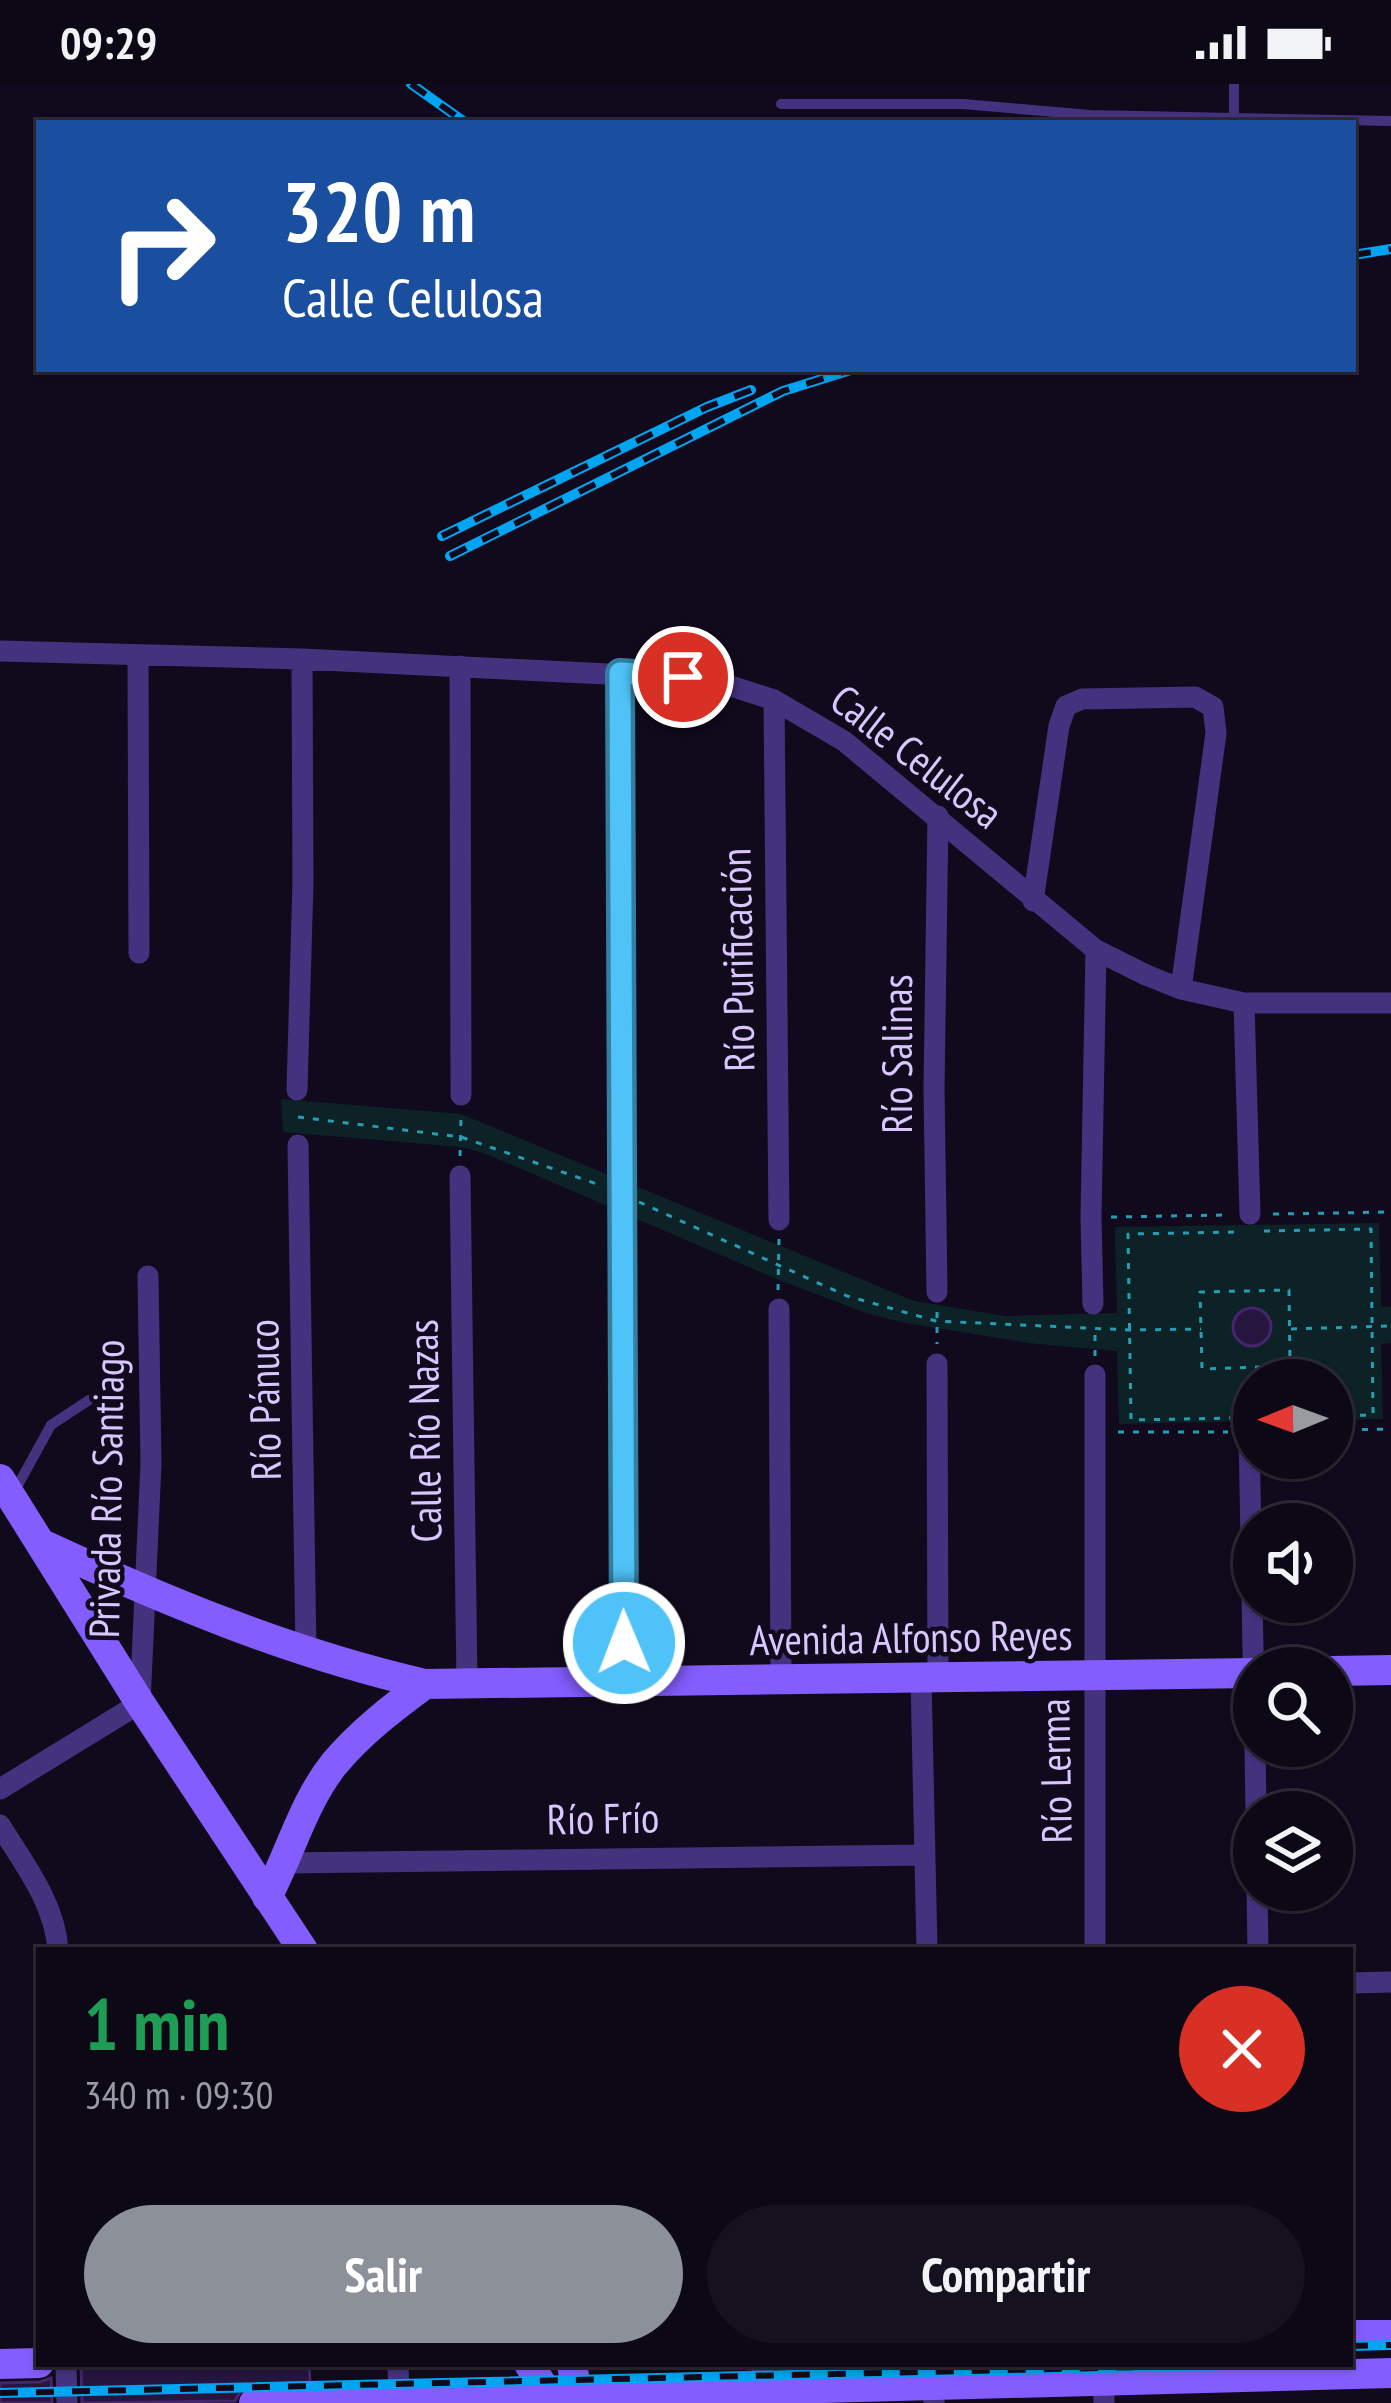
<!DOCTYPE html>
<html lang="es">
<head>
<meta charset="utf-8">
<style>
	body { margin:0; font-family:"PT Sans Narrow",sans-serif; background:#16111f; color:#f1f3f6; height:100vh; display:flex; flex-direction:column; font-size:45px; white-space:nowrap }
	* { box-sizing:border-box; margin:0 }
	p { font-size:39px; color:#9a9aa1 }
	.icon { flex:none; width:66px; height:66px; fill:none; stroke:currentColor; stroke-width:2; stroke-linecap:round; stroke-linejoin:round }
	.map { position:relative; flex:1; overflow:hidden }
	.details { position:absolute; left:36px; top:1863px; width:1317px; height:420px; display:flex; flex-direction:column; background:#0d0816; border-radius:0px; box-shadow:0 3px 9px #0004,0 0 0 3px #2d2935 }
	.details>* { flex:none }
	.hud { position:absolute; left:36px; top:36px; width:1320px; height:252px; border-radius:0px; box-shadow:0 3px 9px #0004,0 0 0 3px #2d2935; background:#1a4fa0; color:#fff; overflow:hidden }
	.needle { width:78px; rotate:269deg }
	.fabs { position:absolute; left:1233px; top:1275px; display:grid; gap:24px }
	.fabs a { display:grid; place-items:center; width:120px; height:120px; border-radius:50%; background:#0d0816; box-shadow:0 3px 9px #0004,0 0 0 3px #2d2935; font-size:60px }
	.pin { position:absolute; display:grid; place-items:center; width:102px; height:102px; color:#fff; margin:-51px; border:6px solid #fff; border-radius:50%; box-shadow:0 3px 12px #0007 }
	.me { position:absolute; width:132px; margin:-66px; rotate:359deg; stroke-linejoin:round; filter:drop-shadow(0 0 9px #0008) }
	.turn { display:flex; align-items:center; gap:42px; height:252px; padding:0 48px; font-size:54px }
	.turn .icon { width:156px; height:156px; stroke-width:2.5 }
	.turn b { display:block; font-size:84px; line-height:102px }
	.round { display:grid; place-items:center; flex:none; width:126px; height:126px; border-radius:63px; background:#16111f }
	.headline { display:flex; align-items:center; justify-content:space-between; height:204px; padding:0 48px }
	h1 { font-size:72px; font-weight:800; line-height:90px; color:#1e9e55 }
	.primary-button { display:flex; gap:24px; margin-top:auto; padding:24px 48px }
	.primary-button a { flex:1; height:138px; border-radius:72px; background:#8c9099; color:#fff; font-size:48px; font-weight:800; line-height:138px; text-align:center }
	.primary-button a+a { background:#16111f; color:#f1f3f6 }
	.status { display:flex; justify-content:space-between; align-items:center; height:84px; padding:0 60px; background:#0d0816; direction:ltr }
	.status svg { height:33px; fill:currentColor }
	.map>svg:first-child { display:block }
</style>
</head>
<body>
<div class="status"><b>09:29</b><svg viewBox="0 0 49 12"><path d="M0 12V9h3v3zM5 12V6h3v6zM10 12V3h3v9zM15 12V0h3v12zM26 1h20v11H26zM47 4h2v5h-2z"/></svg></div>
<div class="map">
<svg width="1391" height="2319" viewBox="0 0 1391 2319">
	<rect width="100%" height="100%" fill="#110a1d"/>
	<path fill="#0d2227" d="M 281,1015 L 461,1030 L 914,1217 L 1005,1232 L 1117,1229 L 1115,1143 L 1379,1139 L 1381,1222 L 1391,1223 L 1391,1259 L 1381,1260 L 1383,1335 L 1332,1336 L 1332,1296 L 1254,1296 L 1254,1337 L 1119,1340 L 1117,1267 L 1028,1259 L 906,1239 L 866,1229 L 779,1196 L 484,1069 L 460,1063 L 283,1048 Z"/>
	<path fill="#26153f" stroke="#43266c" stroke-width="3" d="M1233 1243a19 19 0 1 1 38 0a19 19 0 1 1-38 0Z
		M 81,2280 L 309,2280 L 310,2298 L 252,2300 L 243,2303 L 235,2317 L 82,2319 Z
		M 51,2294 L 52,2319 L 0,2319 L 0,2299 L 40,2298 Z"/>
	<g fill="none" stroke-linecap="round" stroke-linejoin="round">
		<path stroke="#259eb4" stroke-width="3" stroke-dasharray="6 9" stroke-linecap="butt" d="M 298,1033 L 461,1053 L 597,1100
			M 460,1072 L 461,1034
			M 639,1118 L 847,1212 L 936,1237 L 1130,1246 L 1201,1245
			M 1273,1130 L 1391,1128
			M 1111,1133 L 1227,1131
			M 1264,1147 L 1371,1145 L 1373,1331 L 1332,1332
			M 778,1206 L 779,1155
			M 1289,1206 L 1290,1282 L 1202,1285 L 1200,1208 Z
			M 937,1228 L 937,1260
			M 1291,1245 L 1391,1242
			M 1095,1272 L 1095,1246
			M 1235,1334 L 1131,1336 L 1128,1150 L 1237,1148
			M 1332,1346 L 1391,1345
			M 1118,1348 L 1228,1348"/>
		<path stroke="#45327f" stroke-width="10" d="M 1234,0 L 1234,34 L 1391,37
			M 781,20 L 963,20 L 1089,31 L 1234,34
			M 13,1410 L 51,1341 L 89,1316"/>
		<path stroke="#45327f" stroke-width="21" d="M 0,567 L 302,575 L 709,595 L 774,616 L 844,657 L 1096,866 L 1146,891 L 1181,905 L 1244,919 L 1391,919
			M 138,571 L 139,869
			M 460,582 L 461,1011
			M 620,589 L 619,1109 L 625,1600
			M 774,616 L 779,1136
			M 1033,817 L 1059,642 L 1066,622 L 1082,615 L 1195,613 L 1213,623 L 1216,649 L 1181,905
			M 1244,919 L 1250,1130
			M 297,1006 L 303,798 L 302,575
			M 298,1061 L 306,1569
			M 460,1092 L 467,1600
			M 937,1208 L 934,1005 L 938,732
			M 1093,1220 L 1091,1133 L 1096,866
			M 779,1225 L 781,1597
			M 937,1280 L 938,1594
			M 1095,1291 L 1095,1866
			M 1249,1348 L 1254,1620
			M 921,1594 L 927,1866
			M 1255,1662 L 1256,1728
			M 0,1705 L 140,1619 L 151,1380 L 148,1192
			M 0,1741 C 24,1780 55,1819 58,1866
			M 283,1779 L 925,1771
			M 1257,1806 L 1258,1866
			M 1350,1899 L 1391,1898
			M 66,2280 L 67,2319
			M 398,2280 L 399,2319
			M 762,2280 L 763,2318
			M 934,2280 L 934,2319
			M 1103,2280 L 1104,2319"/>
		<path stroke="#845dff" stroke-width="30" d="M 0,1395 L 140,1619 L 303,1866
			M 40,1459 C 165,1517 290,1569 425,1600 L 1254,1589
			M 1332,1587 L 1391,1586
			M 267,1813 C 290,1770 303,1719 334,1680 C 360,1649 392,1624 425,1600
			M 1350,2251 L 1391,2251
			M 0,2280 L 39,2279
			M 529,2280 L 549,2312
			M 572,2280 L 577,2311
			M 254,2319 L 1391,2289"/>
		<g stroke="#00a5f1" stroke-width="10">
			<path id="rail" d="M 411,0 L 466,39
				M 1353,171 L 1391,165
				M 442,452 L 707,323 L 751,306
				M 450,472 L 783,307 L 854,285
				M 1350,2262 L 1391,2261
				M 0,2309 L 1274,2280"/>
		</g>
		<use href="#rail" stroke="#110a1d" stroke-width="6" stroke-dasharray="18" stroke-linecap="butt"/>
	</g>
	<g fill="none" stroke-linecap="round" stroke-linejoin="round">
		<g stroke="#337fa1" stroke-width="30">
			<path id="route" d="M 624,1559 L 620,589 L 683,593"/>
		</g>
		<use href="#route" stroke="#4fc3f7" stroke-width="21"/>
	</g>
	<g text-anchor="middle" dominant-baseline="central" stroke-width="9" stroke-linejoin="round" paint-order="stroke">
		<g font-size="42" fill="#d9c6ff" stroke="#110a1d">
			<text transform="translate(917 672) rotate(38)">Calle Celulosa</text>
			<text transform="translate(737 876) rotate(-91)">Río Purificación</text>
			<text transform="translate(896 970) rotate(-90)">Río Salinas</text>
			<text transform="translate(264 1316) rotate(-91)">Río Pánuco</text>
			<text transform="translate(424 1347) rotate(-91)">Calle Río Nazas</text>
			<text transform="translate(106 1405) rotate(-89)">Privada Río Santiago</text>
			<text transform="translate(911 1553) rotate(-1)">Avenida Alfonso Reyes</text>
			<text transform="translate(1055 1687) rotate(-91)">Río Lerma</text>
			<text transform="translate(603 1734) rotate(-1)">Río Frío</text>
		</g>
	</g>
</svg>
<div class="fabs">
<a><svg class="needle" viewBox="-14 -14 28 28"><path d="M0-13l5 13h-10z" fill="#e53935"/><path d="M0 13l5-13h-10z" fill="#9a9aa1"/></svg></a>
<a><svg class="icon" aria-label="sound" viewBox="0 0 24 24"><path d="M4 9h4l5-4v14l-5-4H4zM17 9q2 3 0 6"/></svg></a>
<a><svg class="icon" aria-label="search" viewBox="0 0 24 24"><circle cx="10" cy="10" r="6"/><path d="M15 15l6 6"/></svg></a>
<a><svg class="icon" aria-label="layers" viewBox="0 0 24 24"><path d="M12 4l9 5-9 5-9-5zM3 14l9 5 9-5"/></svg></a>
</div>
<div class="pin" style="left:683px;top:593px;background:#d93025"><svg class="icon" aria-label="arrive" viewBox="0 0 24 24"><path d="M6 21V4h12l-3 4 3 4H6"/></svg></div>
<svg class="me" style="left:624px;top:1559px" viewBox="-20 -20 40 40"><circle r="17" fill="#4fc3f7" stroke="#fff" stroke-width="3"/><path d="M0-11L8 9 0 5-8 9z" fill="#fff"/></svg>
<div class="hud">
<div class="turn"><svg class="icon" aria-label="right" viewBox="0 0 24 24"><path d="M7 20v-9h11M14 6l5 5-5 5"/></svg><div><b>320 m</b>Calle Celulosa</div></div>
</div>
<section class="details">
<div class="headline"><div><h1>1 min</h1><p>340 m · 09:30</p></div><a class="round" style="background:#d93025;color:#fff"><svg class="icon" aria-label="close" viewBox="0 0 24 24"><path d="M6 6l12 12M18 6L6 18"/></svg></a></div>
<div class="primary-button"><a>Salir</a><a>Compartir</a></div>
</section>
</div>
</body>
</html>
